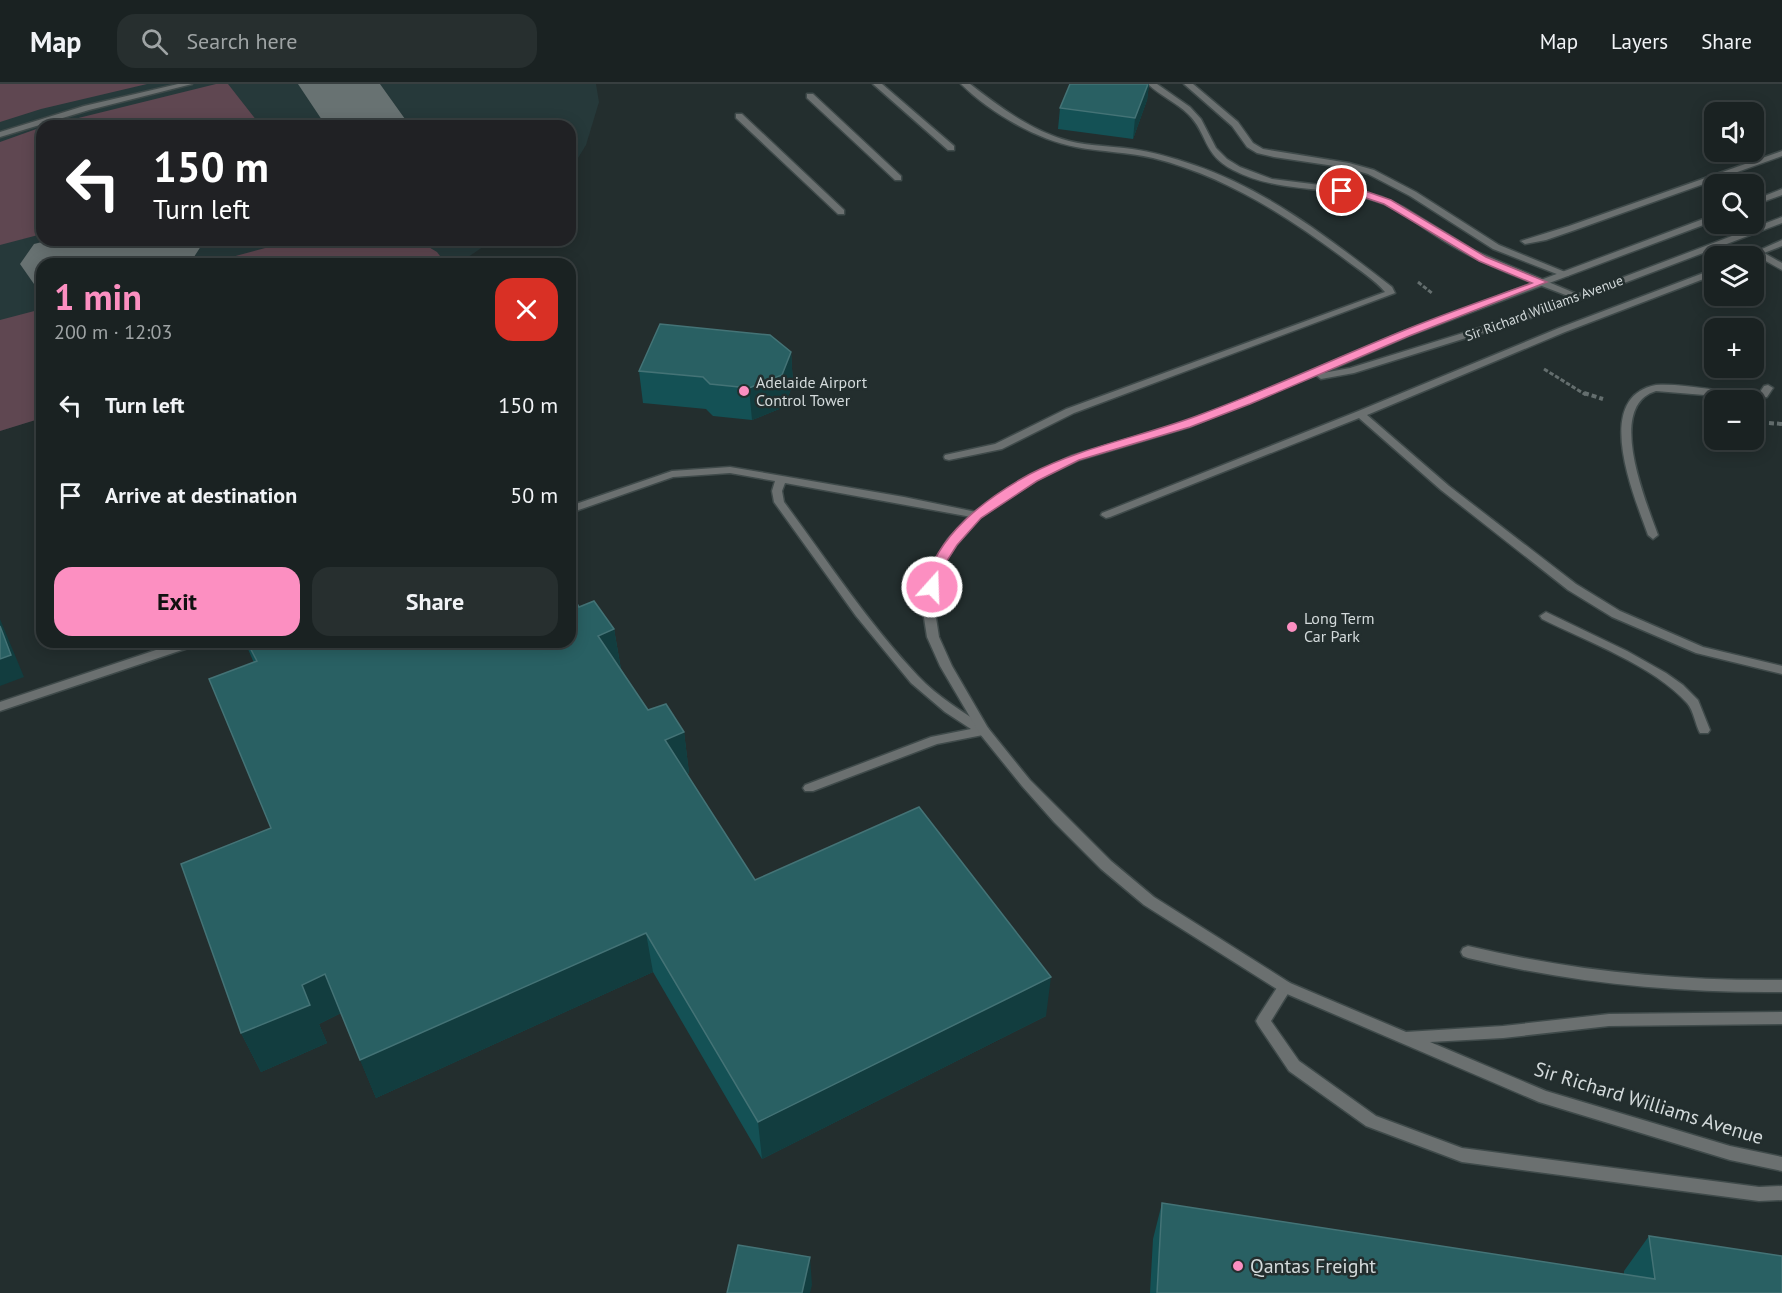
<!DOCTYPE html>
<html lang="en">
<head>
<meta charset="utf-8">
<style>
	body { margin:0; font-family:"PT Sans",sans-serif; background:#272f2f; color:#f1f3f6; height:100vh; display:flex; flex-direction:column; font-size:22px; white-space:nowrap }
	* { box-sizing:border-box; margin:0 }
	p { font-size:20px; color:#9fa4a5 }
	.icon { flex:none; width:33px; height:33px; fill:none; stroke:currentColor; stroke-width:2; stroke-linecap:round; stroke-linejoin:round }
	.map { position:relative; flex:1; overflow:hidden }
	.side { position:absolute; left:36px; top:174px; width:540px; height:390px; display:flex; flex-direction:column; background:#1a2222; border-radius:18px; box-shadow:0 3px 15px #0003,0 0 0 2px #383f40 }
	.side>* { flex:none }
	.guide { position:absolute; left:36px; top:36px; width:540px; height:126px; border-radius:18px; box-shadow:0 3px 15px #0003,0 0 0 2px #383f40; background:#202124; color:#fff; overflow:hidden }
	.buttons { position:absolute; left:1704px; top:18px; display:grid; gap:12px }
	.buttons a { display:grid; place-items:center; width:60px; height:60px; border-radius:12px; background:#1a2222; box-shadow:0 3px 15px #0003,0 0 0 2px #383f40; font-size:30px }
	.pin { position:absolute; display:grid; place-items:center; width:51px; height:51px; color:#fff; margin:-26px; border:3px solid #fff; border-radius:50%; box-shadow:0 2px 6px #0007 }
	.me { position:absolute; width:66px; margin:-33px; rotate:20deg; stroke-linejoin:round; filter:drop-shadow(0 0 4px #0008) }
	.turn { display:flex; align-items:center; gap:21px; height:126px; padding:0 18px; font-size:27px }
	.turn .icon { width:78px; height:78px; stroke-width:2.5 }
	.turn b { display:block; font-size:42px; line-height:51px }
	.round { display:grid; place-items:center; flex:none; width:63px; height:63px; border-radius:18px; background:#272f2f }
	.summary { display:flex; align-items:center; justify-content:space-between; height:102px; padding:0 18px }
	h1 { font-size:36px; font-weight:700; line-height:45px; color:#fc8fc1 }
	.action { display:flex; gap:12px; margin-top:auto; padding:12px 18px }
	.action a { flex:1; height:69px; border-radius:18px; background:#fc8fc1; color:#111; font-size:24px; font-weight:700; line-height:69px; text-align:center }
	.action a+a { background:#272f2f; color:#f1f3f6 }
	ul { padding:0; list-style:none }
	li { display:flex; align-items:center; gap:18px; height:90px; padding:0 18px }
	li div { flex:1 }
	li b { display:block; font-size:22px }
	li em { font-style:normal }
	header { display:flex; align-items:center; gap:36px; box-sizing:border-box; height:84px; padding:0 30px; background:#1a2222; border-bottom:2px solid #383f40 }
	header strong { font-size:28px }
	nav { display:flex; gap:33px; margin-inline-start:auto; font-size:21px }
	.search { width:420px; height:54px; background:#272f2f; display:flex; align-items:center; gap:15px; box-sizing:border-box; padding:0 21px; border-radius:18px; color:#9fa4a5; font-size:22px }
	.map>svg:first-child { display:block }
</style>
</head>
<body>
<header>
<strong>Map</strong>
<div class="search"><svg class="icon" aria-label="search" viewBox="0 0 24 24"><circle cx="10" cy="10" r="6"/><path d="M15 15l6 6"/></svg>Search here</div>
<nav><a>Map</a><a>Layers</a><a>Share</a></nav>
</header>
<div class="map">
<svg width="1782" height="1209" viewBox="0 0 1782 1209">
	<rect width="100%" height="100%" fill="#232e2e"/>
	<path fill="#26393a" d="M 0,0 L 596,0 L 599,18 L 586,61 L 570,87 L 570,42 L 42,42 L 42,156 L 493,156 L 458,180 L 42,180 L 42,334 L 0,347 Z"/>
	<path fill="#5f4751" d="M 0,0 L 147,0 L 41,25 L 0,38 Z
		M 216,0 L 228,0 L 261,42 L 46,42 Z
		M 42,43 L 42,150 L 0,161 L 0,58 Z
		M 295,156 L 417,156 L 437,168 L 446,180 L 206,180 Z
		M 42,225 L 42,334 L 0,347 L 0,236 Z"/>
	<g fill="none" stroke-linecap="round" stroke-linejoin="round">
		<path fill="#687272" fill-rule="evenodd" d="M 298,0 L 380,0 L 410,42 L 326,42 Z
			M 50,156 L 205,156 L 192,176 L 175,180 L 42,180 L 42,202 L 34,200 L 20,180 L 34,160 Z"/>
		<g stroke="#3f4a4a" stroke-width="3">
			<path id="service" d="M 178,0 L 192,0 L 89,26 L 0,53 L 0,48 L 84,22 Z
				M 873,0 L 882,0 L 954,62 L 954,66 L 948,66 Z
				M 961,0 L 970,0 C 1000,23 1031,47 1069,57 C 1089,62 1111,62 1132,65 C 1153,68 1174,74 1194,81 C 1268,106 1331,156 1392,203 L 1395,209 L 1074,329 L 1002,365 L 949,376 L 945,375 L 944,373 L 945,371 L 995,360 L 1066,325 L 1385,208 C 1375,196 1359,186 1346,176 C 1287,132 1225,92 1153,74 C 1128,68 1102,68 1076,63 C 1037,56 989,28 961,0 Z
				M 1148,0 L 1157,0 L 1190,23 L 1201,35 L 1216,64 L 1227,75 L 1240,83 L 1272,95 L 1344,104 L 1382,113 L 1403,123 L 1475,167 L 1584,213 L 1579,216 L 1576,215 C 1534,199 1493,185 1454,163 C 1430,150 1409,131 1384,120 C 1336,100 1280,111 1233,86 C 1202,70 1208,49 1188,30 C 1176,18 1160,12 1148,0 Z
				M 1184,0 L 1193,0 L 1238,38 L 1253,59 L 1263,65 L 1349,79 L 1374,86 L 1416,108 L 1499,161 L 1570,190 L 1568,192 L 1562,192 L 1493,165 L 1410,112 L 1368,90 L 1348,84 L 1274,73 L 1257,69 L 1247,63 L 1232,42 Z
				M 807,10 L 813,10 L 901,92 L 901,96 L 895,96 L 807,14 Z
				M 736,30 L 742,30 L 844,126 L 844,130 L 838,130 L 736,34 Z
				M 1782,67 L 1782,72 L 1575,146 L 1546,156 L 1525,160 L 1521,157 L 1569,142 Z
				M 1782,156 L 1782,162 L 1764,169 L 1782,179 L 1782,186 L 1757,172 L 1746,172 Z
				M 1714,185 L 1714,191 L 1565,248 L 1367,331 L 1449,402 L 1576,500 L 1620,527 L 1703,563 L 1782,582 L 1782,590 L 1696,569 L 1612,533 L 1568,506 L 1441,406 L 1359,334 L 1110,433 L 1106,434 L 1101,431 L 1102,429 L 1356,328 L 1559,244 Z
				M 1656,301 C 1691,299 1725,311 1760,308 L 1764,302 L 1768,301 L 1773,304 L 1767,313 L 1753,315 L 1656,307 C 1605,322 1647,420 1658,451 L 1653,455 L 1648,451 C 1635,414 1591,313 1656,301 Z
				M 730,383 L 904,413 L 981,429 L 982,431 L 981,433 L 977,434 L 785,399 L 782,407 L 784,418 C 827,476 868,539 918,592 C 938,613 964,629 988,644 L 990,647 L 988,650 L 937,660 L 813,707 L 805,707 L 803,704 L 805,701 L 931,653 L 971,645 L 945,628 L 911,599 L 856,532 L 774,418 L 772,407 L 775,397 L 730,389 L 673,393 L 570,429 L 570,422 L 672,387 Z
				M 1546,528 L 1627,567 L 1666,589 L 1683,601 L 1698,616 L 1710,646 L 1708,649 L 1700,649 C 1695,640 1694,627 1687,619 C 1654,582 1586,557 1542,535 L 1540,532 Z
				M 180,558 L 199,558 L 197,561 L 0,627 L 0,618 Z
				M 1468,862 C 1572,887 1675,897 1782,896 L 1782,908 C 1675,909 1572,899 1468,874 L 1463,872 L 1461,868 L 1463,864 Z
				M 1285,897 L 1290,899 L 1292,903 L 1271,937 L 1299,977 L 1376,1032 L 1462,1064 L 1759,1103 L 1782,1102 L 1782,1116 L 1759,1117 L 1462,1078 L 1366,1042 L 1289,987 L 1258,941 L 1256,937 L 1258,933 L 1280,899 Z"/>
		</g>
		<g stroke="#3f4a4a" stroke-width="3">
			<path id="minor" d="M 1782,105 L 1782,111 L 1754,121 L 1754,116 Z
				M 1714,131 L 1714,137 L 1408,252 L 1323,289 L 1350,284 L 1534,227 L 1782,133 L 1782,139 L 1540,231 L 1354,289 L 1321,295 L 1316,291 L 1189,343 L 1079,376 L 1037,396 L 981,433 L 956,461 L 941,485 L 934,521 L 939,553 L 952,582 L 988,644 L 1030,696 L 1111,777 L 1154,813 L 1290,899 L 1406,948 L 1503,942 L 1609,930 L 1782,928 L 1782,940 L 1609,942 L 1503,954 L 1430,958 L 1546,1007 L 1730,1062 L 1782,1073 L 1782,1087 L 1730,1076 L 1539,1018 L 1280,907 L 1144,821 L 1101,785 L 1054,738 L 1022,702 L 980,650 L 940,582 L 927,553 L 922,521 L 929,485 L 948,455 L 973,429 L 1029,392 L 1071,372 L 1181,339 L 1242,316 L 1402,248 Z"/>
		</g>
		<path stroke="#646e6e" stroke-width="3" stroke-dasharray="4.5 2" stroke-linecap="butt" d="M 1418,198 L 1433,210
			M 1544,285 L 1586,311"/>
		<path stroke="#646e6e" stroke-width="4" stroke-dasharray="5 3" stroke-linecap="butt" d="M 1584,309 L 1603,315
			M 1769,339 L 1782,340"/>
		<use href="#service" fill="#6b7070" fill-rule="evenodd"/>
		<use href="#minor" fill="#6b7070" fill-rule="evenodd"/>
	</g>
	<path fill="#145155" d="M 1070,0 L 1149,0 L 1147,16 L 1133,55 L 1058,45 L 1060,24 Z
		M 791,268 L 793,300 L 784,323 L 752,336 L 713,332 L 706,325 L 643,319 L 639,287 Z
		M 579,523 L 614,545 L 621,585 L 648,626 L 684,648 L 689,689 L 687,690 L 755,796 L 1046,932 L 762,1075 L 653,888 L 376,1014 L 341,929 L 319,940 L 327,959 L 261,988 L 241,949 L 271,744 L 254,579 L 245,558 L 570,558 Z
		M 1162,1119 L 1624,1190 L 1624,1187 L 1649,1152 L 1782,1209 L 1150,1209 L 1153,1155 Z"/>
	<path fill="#123d3f" d="M 1148,0 L 1149,0 L 1147,16 L 1133,55 L 1135,34 Z
		M 791,268 L 793,300 L 784,323 L 752,336 L 749,304 Z
		M 0,535 L 24,593 L 0,602 Z
		M 614,545 L 621,586 L 598,552 Z
		M 684,648 L 689,689 L 671,697 L 665,656 Z
		M 646,849 L 653,888 L 376,1014 L 360,976 Z
		M 325,890 L 341,929 L 319,940 L 327,959 L 261,988 L 241,949 L 302,901 Z
		M 1051,893 L 1046,932 L 762,1075 L 758,1038 Z
		M 810,1173 L 812,1201 L 810,1209 L 802,1209 Z"/>
	<path fill="#296063" stroke="#447376" stroke-width="1.5" d="M 1070,0 L 1148,0 L 1135,34 L 1060,24 Z
		M 660,240 L 770,251 L 791,268 L 782,291 L 749,304 L 710,300 L 703,293 L 639,287 Z
		M 570,508 L 579,523 L 594,517 L 614,545 L 598,552 L 648,626 L 666,620 L 684,648 L 665,656 L 755,796 L 919,723 L 1051,893 L 758,1038 L 646,849 L 360,976 L 325,890 L 302,901 L 310,921 L 241,949 L 181,780 L 271,744 L 209,595 L 257,577 L 247,558 L 570,558 Z
		M 0,542 L 11,571 L 0,575 Z
		M 1162,1119 L 1655,1195 L 1649,1152 L 1782,1172 L 1782,1209 L 1157,1209 Z
		M 738,1161 L 810,1173 L 802,1209 L 727,1209 Z"/>
	<path fill="#fc8fc1" stroke="#a45d7d" stroke-width="1.5" d="M 1342,104 L 1368,108 L 1391,116 L 1486,173 L 1547,198 L 1409,252 L 1250,320 L 1190,343 L 1079,376 L 1037,397 L 981,434 L 957,461 L 941,486 L 936,506 L 927,506 L 925,503 C 935,452 986,414 1030,390 C 1084,362 1145,352 1202,330 C 1269,305 1334,275 1400,248 C 1443,230 1488,215 1532,199 L 1479,177 L 1384,120 L 1366,114 L 1339,109 L 1337,107 Z"/>
	<g fill="#fc8fc1" stroke="#232e2e" stroke-width="2">
		<circle cx="744" cy="307" r="6"/>
		<circle cx="1292" cy="543" r="6"/>
		<circle cx="1238" cy="1182" r="6"/>
	</g>
	<g text-anchor="middle" dominant-baseline="central" stroke-width="5" stroke-linejoin="round" paint-order="stroke">
		<g font-size="14" fill="#d3dadb" stroke="#232e2e">
			<text transform="translate(1544 224) rotate(-20)">Sir Richard Williams Avenue</text>
		</g>
		<g font-size="16" fill="#d3dadb" stroke="#232e2e" text-anchor="start">
			<text x="756" y="298">Adelaide Airport<tspan x="756" dy="18">Control Tower</tspan></text>
			<text x="1304" y="534">Long Term<tspan x="1304" dy="18">Car Park</tspan></text>
		</g>
		<g font-size="20" fill="#d3dadb" stroke="#232e2e">
			<text transform="translate(1649 1019) rotate(17)">Sir Richard Williams Avenue</text>
		</g>
		<g font-size="20" fill="#d3dadb" stroke="#232e2e" text-anchor="start">
			<text x="1250" y="1182">Qantas Freight</text>
		</g>
	</g>
</svg>
<div class="buttons">
<a><svg class="icon" aria-label="sound" viewBox="0 0 24 24"><path d="M4 9h4l5-4v14l-5-4H4zM17 9q2 3 0 6"/></svg></a>
<a><svg class="icon" aria-label="search" viewBox="0 0 24 24"><circle cx="10" cy="10" r="6"/><path d="M15 15l6 6"/></svg></a>
<a><svg class="icon" aria-label="layers" viewBox="0 0 24 24"><path d="M12 4l9 5-9 5-9-5zM3 14l9 5 9-5"/></svg></a>
<a>+</a>
<a>−</a>
</div>
<div class="pin" style="left:1342px;top:107px;background:#d93025"><svg class="icon" aria-label="arrive" viewBox="0 0 24 24"><path d="M6 21V4h12l-3 4 3 4H6"/></svg></div>
<svg class="me" style="left:932px;top:503px" viewBox="-20 -20 40 40"><circle r="17" fill="#fc8fc1" stroke="#fff" stroke-width="3"/><path d="M0-11L8 9 0 5-8 9z" fill="#fff"/></svg>
<div class="guide">
<div class="turn"><svg class="icon" aria-label="left" viewBox="0 0 24 24"><path d="M17 20v-9H6M10 6l-5 5 5 5"/></svg><div><b>150 m</b>Turn left</div></div>
</div>
<section class="side">
<div class="summary"><div><h1>1 min</h1><p>200 m · 12:03</p></div><a class="round" style="background:#d93025;color:#fff"><svg class="icon" aria-label="close" viewBox="0 0 24 24"><path d="M6 6l12 12M18 6L6 18"/></svg></a></div>
<ul>
<li><svg class="icon" aria-label="left" viewBox="0 0 24 24"><path d="M17 20v-9H6M10 6l-5 5 5 5"/></svg><div><b>Turn left</b></div><em>150 m</em></li>
<li><svg class="icon" aria-label="arrive" viewBox="0 0 24 24"><path d="M6 21V4h12l-3 4 3 4H6"/></svg><div><b>Arrive at destination</b></div><em>50 m</em></li>
</ul>
<div class="action"><a>Exit</a><a>Share</a></div>
</section>
</div>
</body>
</html>
